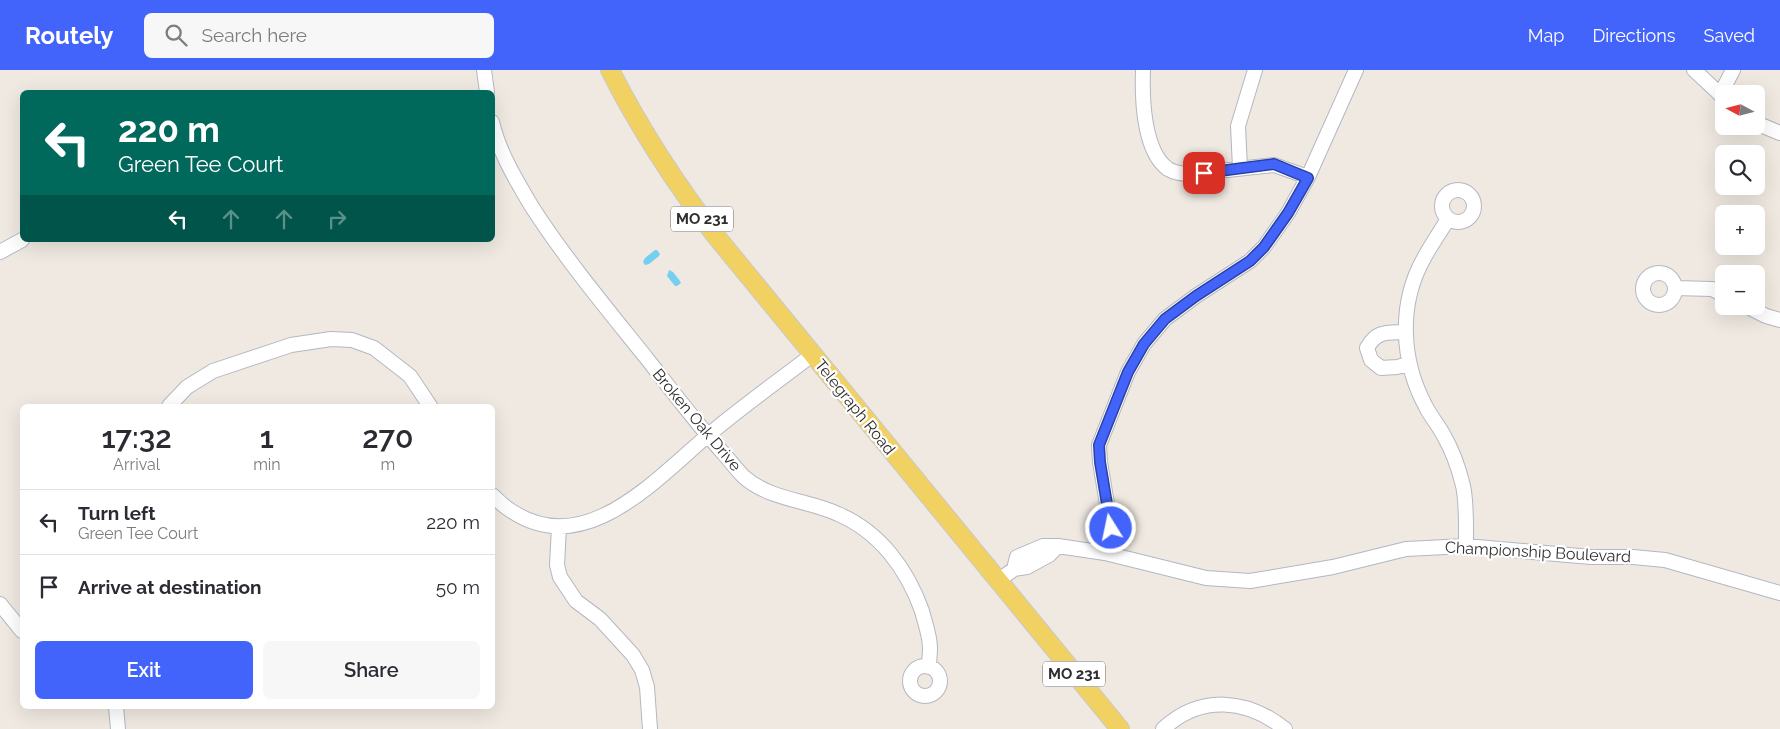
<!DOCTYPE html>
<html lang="en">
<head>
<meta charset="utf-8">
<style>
	body { margin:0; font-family:Raleway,sans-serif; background:#f7f7f7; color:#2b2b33; height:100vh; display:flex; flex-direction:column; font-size:19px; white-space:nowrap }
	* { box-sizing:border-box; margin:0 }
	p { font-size:16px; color:#7c7c81 }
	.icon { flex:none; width:28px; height:28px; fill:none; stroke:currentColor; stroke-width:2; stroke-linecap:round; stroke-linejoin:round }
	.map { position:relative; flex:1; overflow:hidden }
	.side { position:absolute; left:20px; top:334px; width:475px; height:305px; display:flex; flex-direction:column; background:#fff; border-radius:8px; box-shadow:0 5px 20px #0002 }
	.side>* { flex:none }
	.guide { position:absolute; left:20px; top:20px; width:475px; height:152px; border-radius:8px; box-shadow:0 5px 20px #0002; background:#00695c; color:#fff; overflow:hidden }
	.needle { width:32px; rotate:277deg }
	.controls { position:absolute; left:1715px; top:15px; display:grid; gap:10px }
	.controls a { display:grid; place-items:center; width:50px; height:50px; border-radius:8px; background:#fff; box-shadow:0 5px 20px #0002; font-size:25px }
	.pin { position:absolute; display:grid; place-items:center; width:42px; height:42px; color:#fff; margin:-21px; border-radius:10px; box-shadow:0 2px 8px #0006 }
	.me { position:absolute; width:55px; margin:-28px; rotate:350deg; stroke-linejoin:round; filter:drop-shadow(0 0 4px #0008) }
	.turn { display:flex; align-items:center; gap:18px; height:105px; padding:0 15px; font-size:22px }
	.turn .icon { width:65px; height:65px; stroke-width:2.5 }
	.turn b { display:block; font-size:35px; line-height:42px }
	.lanes { display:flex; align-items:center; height:48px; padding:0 15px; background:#0003; justify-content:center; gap:25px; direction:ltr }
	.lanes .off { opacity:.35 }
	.eta { display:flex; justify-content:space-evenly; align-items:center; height:85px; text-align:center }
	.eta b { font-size:30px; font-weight:600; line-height:35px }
	.action { display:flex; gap:10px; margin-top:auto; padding:10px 15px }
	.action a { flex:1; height:58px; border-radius:8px; background:#4264fb; color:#fff; font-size:20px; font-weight:600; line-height:58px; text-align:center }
	.action a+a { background:#f7f7f7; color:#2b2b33 }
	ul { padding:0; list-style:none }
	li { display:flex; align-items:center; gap:15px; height:65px; padding:0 15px; border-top:1px solid #e1e1e2 }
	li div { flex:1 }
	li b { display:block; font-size:19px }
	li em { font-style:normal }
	header { display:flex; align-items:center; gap:30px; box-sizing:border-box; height:70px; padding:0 25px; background:#4264fb; color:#fff }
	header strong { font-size:24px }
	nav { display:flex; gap:28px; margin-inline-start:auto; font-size:18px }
	.search { width:350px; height:45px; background:#f7f7f7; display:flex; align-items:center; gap:12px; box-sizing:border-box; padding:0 18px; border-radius:8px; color:#7c7c81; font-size:19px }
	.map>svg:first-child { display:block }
</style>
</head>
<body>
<header>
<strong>Routely</strong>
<div class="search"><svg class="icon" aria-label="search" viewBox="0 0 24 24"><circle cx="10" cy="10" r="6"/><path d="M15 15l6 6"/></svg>Search here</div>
<nav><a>Map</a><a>Directions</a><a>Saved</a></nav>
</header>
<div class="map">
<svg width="1780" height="659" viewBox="0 0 1780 659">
	<rect width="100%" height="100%" fill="#efe9e1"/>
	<path fill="#75cff0" d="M 655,180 L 657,180 L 660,184 L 659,186 L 649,194 L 645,195 L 643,192 L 645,188 Z
		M 669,200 L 673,202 L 680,211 L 681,213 L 677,216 L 675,216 L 667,206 Z"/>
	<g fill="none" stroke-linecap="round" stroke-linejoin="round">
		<g stroke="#b4b7c1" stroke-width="16">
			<path id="minor" d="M 484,0 L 487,22
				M 1143,0 C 1142,27 1143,81 1168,99 C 1175,103 1182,104 1190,104 L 1274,95 L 1308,107
				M 1694,0 L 1724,28
				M 1720,25 L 1733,0
				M 492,52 C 499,82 516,110 532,137 C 567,191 608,240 648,290 C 673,322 697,354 724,384 C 731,392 737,400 744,407 C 770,430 808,430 838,444 C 880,462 907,499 922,541 C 925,553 930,566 930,578 C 930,584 929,591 929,597
				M 1756,53 L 1780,63
				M 1240,98 L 1238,56 L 1255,0
				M1442 136a16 16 0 1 1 32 0a16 16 0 1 1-32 0Z
				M 1448,149 C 1440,162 1431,175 1424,188 C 1398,234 1401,291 1426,337 C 1431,347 1439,356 1444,366 C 1452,380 1458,396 1462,412 C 1467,427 1466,458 1466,476
				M 0,182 L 22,170
				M1643 219a16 16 0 1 1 32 0a16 16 0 1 1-32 0Z
				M 1675,218 L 1712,219 L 1724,225
				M 1746,236 L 1766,246 L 1780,250
				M 1406,262 C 1387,263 1377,260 1367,278 L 1371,290 L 1381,298 L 1397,297 L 1409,294
				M 169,336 L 187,317 L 213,301 L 291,275 L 331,269 L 352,270 L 374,278 L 410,306 L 430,336
				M 492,425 C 498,430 503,436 510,440 C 583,491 654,411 706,367 C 740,338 777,312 812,285
				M 559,457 L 557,495 L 560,507 L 576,531 L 600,549 L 633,585 L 642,600 L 647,617 L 650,659
				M 1105,483 L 1111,458 L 1100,392 L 1099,375 L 1128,302 L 1144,274 L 1165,249 L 1196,226 L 1250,191 L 1264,177 L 1288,143 L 1308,107 L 1356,0
				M 1014,499 L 1017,487 L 1043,476 L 1058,476
				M 998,511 L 1014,499 L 1027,497 L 1049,485 L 1058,476 L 1105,483 L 1206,508 L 1250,511 L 1333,497 L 1406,479 L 1466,476 L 1591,487 L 1633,487 L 1665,490 L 1780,523
				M 0,534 L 22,561
				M910 611a15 15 0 1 1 30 0a15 15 0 1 1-30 0Z
				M 116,636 L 118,659
				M 1163,659 C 1201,624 1247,629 1285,659"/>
		</g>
		<g stroke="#c9c9c9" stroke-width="20">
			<path id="major" d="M 610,0 C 640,59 675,113 715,165 L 1120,659"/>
		</g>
		<use href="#minor" stroke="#fff" stroke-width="14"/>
		<use href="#major" stroke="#f2d163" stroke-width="18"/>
	</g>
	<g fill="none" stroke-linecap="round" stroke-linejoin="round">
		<g stroke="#2b41a3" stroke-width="12">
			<path id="route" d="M 1111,458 L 1100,392 L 1099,375 L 1128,302 L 1144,274 L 1165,249 L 1196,226 L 1250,191 L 1264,177 L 1288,143 L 1308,108 L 1274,94 L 1204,103"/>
		</g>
		<use href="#route" stroke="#4264fb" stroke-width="9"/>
	</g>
	<g text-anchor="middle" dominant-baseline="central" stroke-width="4.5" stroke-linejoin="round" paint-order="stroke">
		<g fill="#fff" stroke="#6d6d6d" stroke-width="1">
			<rect x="671" y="136.5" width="62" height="25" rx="4"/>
			<rect x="1043" y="591.5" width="62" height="25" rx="4"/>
		</g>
		<g font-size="15" font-weight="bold" fill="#2e2e2e">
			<text x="702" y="149">MO 231</text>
			<text x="1074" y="604">MO 231</text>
		</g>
		<g font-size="16" fill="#2e2e2e" stroke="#fff">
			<text transform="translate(855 337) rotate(51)">Telegraph Road</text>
			<text transform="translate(697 350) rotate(50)">Broken Oak Drive</text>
			<text transform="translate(1538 482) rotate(3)">Championship Boulevard</text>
		</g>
	</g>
</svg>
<div class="controls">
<a><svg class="needle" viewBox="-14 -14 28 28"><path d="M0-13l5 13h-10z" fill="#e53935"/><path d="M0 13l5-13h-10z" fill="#7c7c81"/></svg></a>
<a><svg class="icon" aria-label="search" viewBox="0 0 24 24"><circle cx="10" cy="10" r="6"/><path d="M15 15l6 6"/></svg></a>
<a>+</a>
<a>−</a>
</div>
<div class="pin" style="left:1204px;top:103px;background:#d93025"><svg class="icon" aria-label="arrive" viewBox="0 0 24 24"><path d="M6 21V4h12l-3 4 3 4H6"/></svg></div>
<svg class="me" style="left:1111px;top:458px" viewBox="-20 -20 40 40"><circle r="17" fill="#4264fb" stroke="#fff" stroke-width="3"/><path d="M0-11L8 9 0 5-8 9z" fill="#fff"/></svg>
<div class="guide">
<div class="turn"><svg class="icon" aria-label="left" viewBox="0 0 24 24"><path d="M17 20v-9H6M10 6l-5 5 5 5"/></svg><div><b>220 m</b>Green Tee Court</div></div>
<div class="lanes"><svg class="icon" aria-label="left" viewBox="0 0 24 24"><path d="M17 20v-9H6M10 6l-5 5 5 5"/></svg><svg class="icon off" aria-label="ahead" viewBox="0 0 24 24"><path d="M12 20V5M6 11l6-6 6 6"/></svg><svg class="icon off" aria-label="ahead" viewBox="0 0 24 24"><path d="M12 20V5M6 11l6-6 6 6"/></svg><svg class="icon off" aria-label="right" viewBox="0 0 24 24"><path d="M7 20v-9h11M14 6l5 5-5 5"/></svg></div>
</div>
<section class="side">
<div class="eta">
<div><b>17:32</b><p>Arrival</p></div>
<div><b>1</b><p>min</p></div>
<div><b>270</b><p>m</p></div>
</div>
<ul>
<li><svg class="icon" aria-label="left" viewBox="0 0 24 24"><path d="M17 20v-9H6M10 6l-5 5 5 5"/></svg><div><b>Turn left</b><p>Green Tee Court</p></div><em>220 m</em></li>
<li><svg class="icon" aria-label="arrive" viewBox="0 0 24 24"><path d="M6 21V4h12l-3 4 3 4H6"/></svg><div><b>Arrive at destination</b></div><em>50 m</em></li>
</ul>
<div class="action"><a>Exit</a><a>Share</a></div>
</section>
</div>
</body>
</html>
